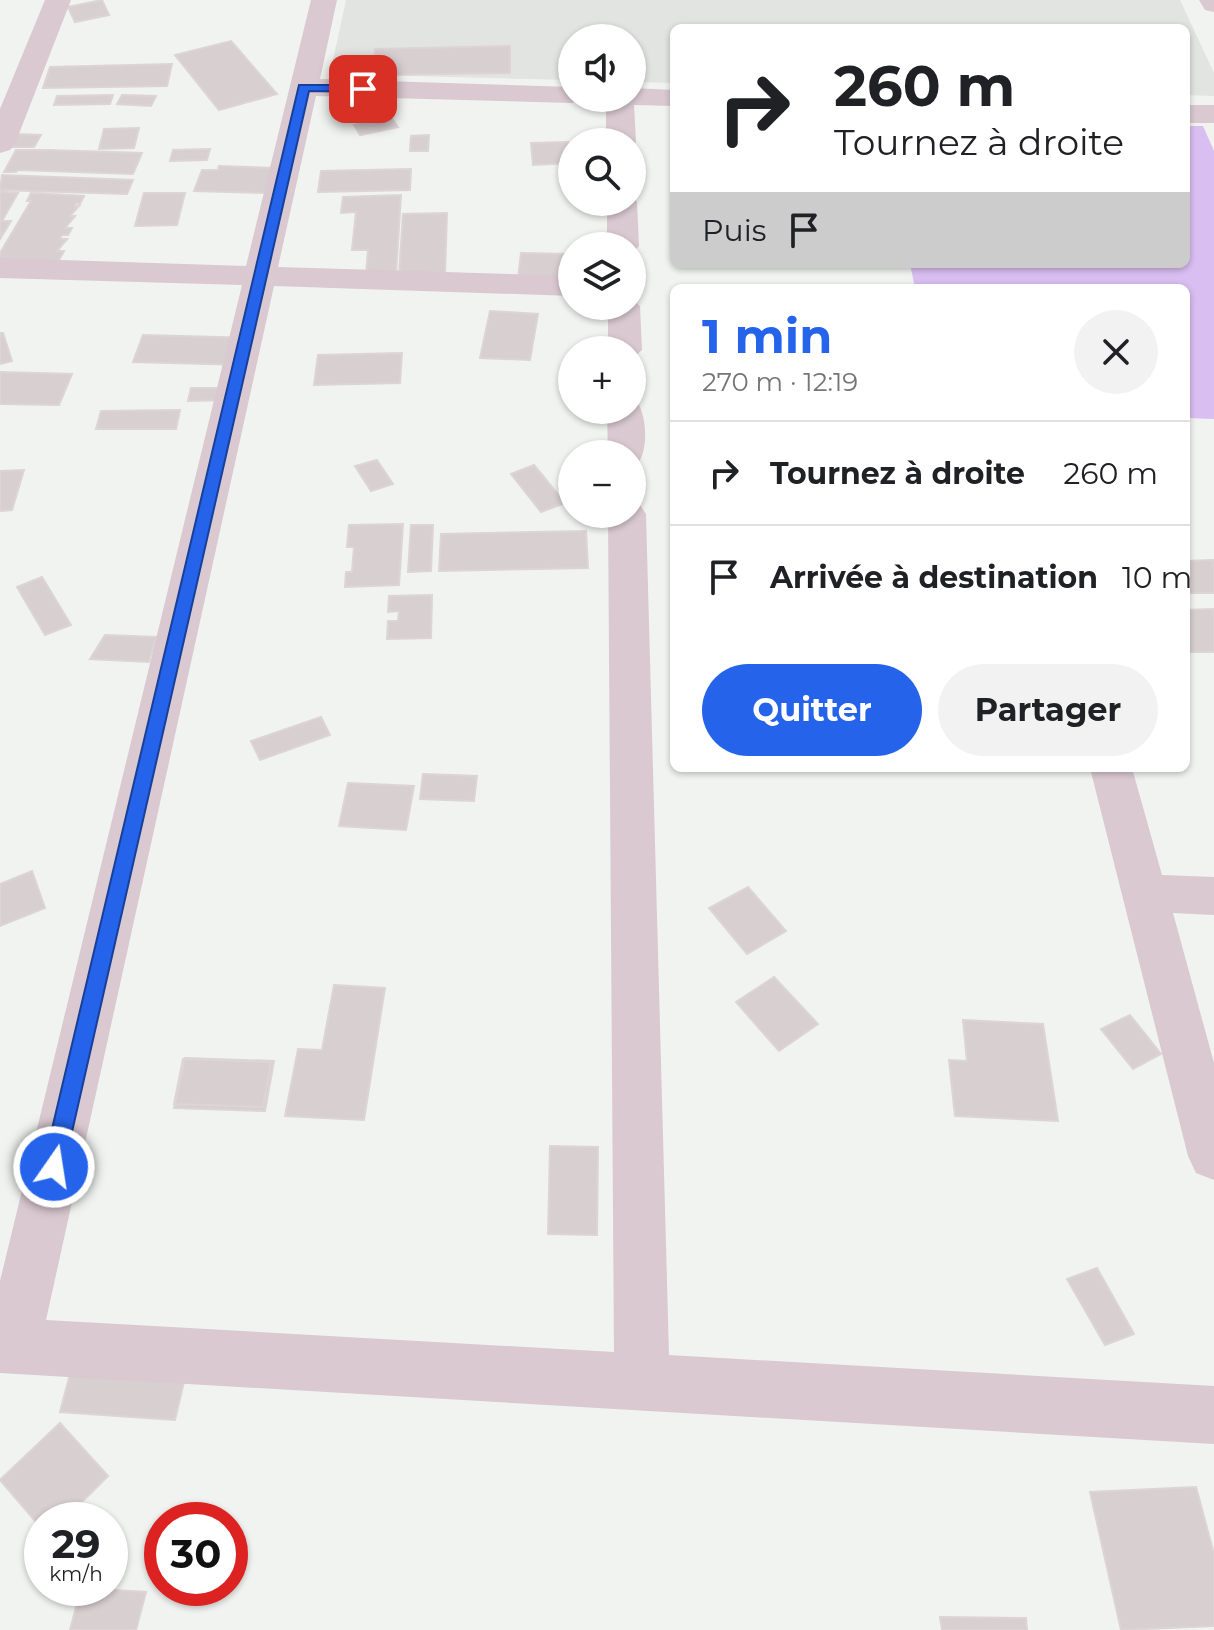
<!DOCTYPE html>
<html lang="fr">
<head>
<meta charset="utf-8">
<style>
	body { margin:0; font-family:Montserrat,sans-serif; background:#f2f2f2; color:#202124; height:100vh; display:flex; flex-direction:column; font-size:30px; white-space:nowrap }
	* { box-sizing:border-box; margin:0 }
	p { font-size:26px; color:#757577 }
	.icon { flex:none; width:44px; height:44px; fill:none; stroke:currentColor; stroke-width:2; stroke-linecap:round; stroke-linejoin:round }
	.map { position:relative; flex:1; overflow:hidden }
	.sheet { position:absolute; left:670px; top:284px; width:520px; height:488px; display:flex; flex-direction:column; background:#fff; border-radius:12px; box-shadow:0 2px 6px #0004 }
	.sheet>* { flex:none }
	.banner { position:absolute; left:670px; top:24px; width:520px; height:244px; border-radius:12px; box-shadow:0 2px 6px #0004; background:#fff; color:#202124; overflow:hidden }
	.tools { position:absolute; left:558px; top:24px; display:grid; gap:16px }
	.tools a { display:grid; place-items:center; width:88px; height:88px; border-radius:50%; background:#fff; box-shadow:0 2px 6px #0004; font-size:40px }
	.speed { position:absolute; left:24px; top:1502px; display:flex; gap:16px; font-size:40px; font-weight:700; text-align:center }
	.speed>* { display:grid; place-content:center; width:104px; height:104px; border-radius:50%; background:#fff; box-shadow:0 2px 6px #0004; line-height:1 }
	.speed small { font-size:20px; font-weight:400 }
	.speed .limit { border:12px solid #d22; background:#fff; color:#111 }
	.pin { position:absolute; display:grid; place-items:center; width:68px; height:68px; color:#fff; margin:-34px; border-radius:16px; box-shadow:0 4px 12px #0006 }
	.me { position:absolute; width:88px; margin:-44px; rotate:13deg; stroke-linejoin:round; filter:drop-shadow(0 0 6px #0008) }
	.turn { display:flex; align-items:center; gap:28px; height:168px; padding:0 32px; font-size:36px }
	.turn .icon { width:104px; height:104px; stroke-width:2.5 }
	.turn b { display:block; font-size:56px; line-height:68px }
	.then { display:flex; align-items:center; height:76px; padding:0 32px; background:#0003; gap:16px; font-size:30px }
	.round { display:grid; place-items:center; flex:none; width:84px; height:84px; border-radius:42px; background:#f2f2f2 }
	.head { display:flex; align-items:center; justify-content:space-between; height:136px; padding:0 32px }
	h1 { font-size:48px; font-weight:700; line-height:60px; color:#2563eb }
	.action { display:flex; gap:16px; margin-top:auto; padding:16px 32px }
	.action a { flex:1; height:92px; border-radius:48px; background:#2563eb; color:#fff; font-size:32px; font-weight:700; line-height:92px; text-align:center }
	.action a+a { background:#f2f2f2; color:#202124 }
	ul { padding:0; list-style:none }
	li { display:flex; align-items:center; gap:24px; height:104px; padding:0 32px; border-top:2px solid #e0e0e0 }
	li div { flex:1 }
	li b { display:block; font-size:30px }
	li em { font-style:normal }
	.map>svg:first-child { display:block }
</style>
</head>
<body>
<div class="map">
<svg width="1214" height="1630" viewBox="0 0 1214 1630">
	<rect width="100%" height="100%" fill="#f0f3f0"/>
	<path fill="#e2e4e1" d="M 346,0 L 1180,0 L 1214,73 L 1214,96 L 1186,95 L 1186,28 L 674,28 L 674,83 L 632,82 L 632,38 L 572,38 L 572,80 L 330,74 Z"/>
	<path fill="#d9bef1" d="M 1186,126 L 1203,126 L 1214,151 L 1214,419 L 1186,418 L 1186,288 L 915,288 L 910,264 L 1186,264 Z"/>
	<path fill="#d8cfd1" stroke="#dcd4d5" stroke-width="2" d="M 102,0 L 109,15 L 75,22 L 68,7 Z
		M 231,41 L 277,94 L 219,110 L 175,55 Z
		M 510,46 L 510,73 L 372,75 L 375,49 Z
		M 172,64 L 167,86 L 43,88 L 50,67 Z
		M 113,95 L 110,104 L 54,105 L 57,96 Z
		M 122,95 L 156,96 L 151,106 L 117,104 Z
		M 391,117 L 398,127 L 360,135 L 354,125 Z
		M 139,128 L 134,148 L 99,149 L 104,129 Z
		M 14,134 L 41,135 L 34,147 L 6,147 Z
		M 429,135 L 428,151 L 410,151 L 411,136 Z
		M 568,142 L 571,163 L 533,165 L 531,143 Z
		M 210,149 L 207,160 L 170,161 L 173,150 Z
		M 16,150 L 47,150 L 142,153 L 133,174 L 18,170 L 16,172 L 4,172 Z
		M 219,166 L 274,168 L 267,193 L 194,191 L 202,170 L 218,170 Z
		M 411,169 L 410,190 L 318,192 L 321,171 Z
		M 2,175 L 133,180 L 127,194 L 0,190 Z
		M 0,192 L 18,193 L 2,221 L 11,221 L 0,239 Z
		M 31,193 L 84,196 L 80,204 L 76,203 L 75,206 L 79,206 L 70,216 L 75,216 L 65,228 L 72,228 L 68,235 L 62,235 L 60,239 L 67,239 L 57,251 L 64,251 L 54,269 L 0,266 L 0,253 L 31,201 L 27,201 Z
		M 144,193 L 185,193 L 177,225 L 135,226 Z
		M 401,195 L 396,274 L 366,275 L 368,250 L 352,250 L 356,212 L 341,213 L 343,197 Z
		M 447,213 L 445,274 L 399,275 L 403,214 Z
		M 521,253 L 567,254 L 565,279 L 518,278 Z
		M 490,311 L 538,314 L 530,360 L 480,358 Z
		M 0,333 L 3,333 L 12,361 L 0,364 Z
		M 143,335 L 254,338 L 245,365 L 133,362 Z
		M 402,353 L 400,383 L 314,385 L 318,355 Z
		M 0,372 L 72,374 L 59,405 L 0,404 Z
		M 191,388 L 235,388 L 232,400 L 188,401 Z
		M 180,410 L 176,429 L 96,429 L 101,411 Z
		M 377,460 L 393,484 L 371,491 L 355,466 Z
		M 534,465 L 565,503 L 541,512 L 511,474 Z
		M 24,470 L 12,510 L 0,511 L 0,471 Z
		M 403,524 L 399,585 L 345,587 L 346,572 L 352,572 L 354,547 L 347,547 L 349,525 Z
		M 411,525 L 433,525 L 431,571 L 408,572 Z
		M 586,531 L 588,568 L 439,571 L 441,534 Z
		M 1214,560 L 1214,593 L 1186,593 L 1186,561 Z
		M 42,577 L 71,625 L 45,635 L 17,587 Z
		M 432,595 L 431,638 L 387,639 L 388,621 L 398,621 L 399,611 L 388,612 L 389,596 Z
		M 1214,609 L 1214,652 L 1186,652 L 1186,610 Z
		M 105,635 L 156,637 L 149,662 L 90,659 Z
		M 321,717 L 330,735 L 260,760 L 251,741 Z
		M 423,774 L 477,776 L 474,801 L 420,799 Z
		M 348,783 L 414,786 L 406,830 L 339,826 Z
		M 32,871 L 45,908 L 0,926 L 0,884 Z
		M 748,887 L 786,931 L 747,954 L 709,908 Z
		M 774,977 L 818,1024 L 779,1051 L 736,1002 Z
		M 334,985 L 385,988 L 364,1120 L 285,1116 L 298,1049 L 322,1050 Z
		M 1130,1015 L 1161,1054 L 1133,1069 L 1101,1029 Z
		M 963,1020 L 1043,1024 L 1058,1121 L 955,1116 L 949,1060 L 967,1061 Z
		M 185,1058 L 274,1061 L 265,1111 L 174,1108 Z
		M 183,1059 L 271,1062 L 263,1107 L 174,1104 Z
		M 550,1146 L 598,1147 L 597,1235 L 548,1234 Z
		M 1097,1268 L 1134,1334 L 1105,1345 L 1067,1279 Z
		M 70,1374 L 184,1382 L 175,1420 L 60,1412 Z
		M 60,1423 L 108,1476 L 64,1520 L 42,1520 L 42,1529 L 0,1480 Z
		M 1196,1487 L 1214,1554 L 1214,1626 L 1121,1630 L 1090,1492 Z
		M 81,1588 L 146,1592 L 136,1630 L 70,1630 Z
		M 940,1617 L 1026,1618 L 1027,1630 L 942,1630 Z"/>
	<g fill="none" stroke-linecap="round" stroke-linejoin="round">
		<path fill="#dac9d0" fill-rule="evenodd" d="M 45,0 L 71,0 L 15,144 L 10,150 L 0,153 L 0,109 Z
			M 311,0 L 337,0 L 320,79 L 572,87 L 572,98 L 584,98 L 572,103 L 316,96 L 278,267 L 572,276 L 572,296 L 274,286 L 46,1320 L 614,1352 L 608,514 L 632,514 L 632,503 L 640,505 L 646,514 L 669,1355 L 1214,1386 L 1214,1444 L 0,1373 L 0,1281 L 242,285 L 0,278 L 0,258 L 246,266 Z
			M 1199,0 L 1214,0 L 1214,12 L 1205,10 Z
			M 632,88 L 674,90 L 674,106 L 634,105 L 636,142 L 632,147 L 632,142 L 606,142 L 606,98 L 632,98 Z
			M 1186,105 L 1214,105 L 1214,123 L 1186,123 Z
			M 632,195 L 637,202 L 639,246 L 632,253 L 632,246 L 607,246 L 607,202 L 632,202 Z
			M 632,298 L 640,306 L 642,350 L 632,359 L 632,350 L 608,350 L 608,306 L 632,306 Z
			M 632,401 L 637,402 C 647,416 648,448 639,462 L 632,464 L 632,454 L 608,454 L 607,410 L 632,410 Z
			M 1090,768 L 1132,768 L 1162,875 L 1214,877 L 1214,915 L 1173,913 L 1214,1063 L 1214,1180 L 1196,1173 L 1188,1156 Z"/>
	</g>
	<path fill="#2563eb" stroke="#184099" stroke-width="2" d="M 299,85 L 363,85 L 369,89 L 363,92 L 309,91 L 64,1167 L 61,1174 L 54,1177 L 46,1174 L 43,1167 Z"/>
</svg>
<div class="tools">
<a><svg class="icon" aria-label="sound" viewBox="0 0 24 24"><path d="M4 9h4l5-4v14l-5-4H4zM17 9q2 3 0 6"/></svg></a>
<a><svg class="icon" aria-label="search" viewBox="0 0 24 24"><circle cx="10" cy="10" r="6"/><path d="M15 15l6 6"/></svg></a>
<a><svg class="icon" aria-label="layers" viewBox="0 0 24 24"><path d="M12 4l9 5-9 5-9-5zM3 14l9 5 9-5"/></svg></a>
<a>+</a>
<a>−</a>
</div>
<div class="speed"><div>29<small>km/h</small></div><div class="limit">30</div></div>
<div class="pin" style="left:363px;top:89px;background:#d93025"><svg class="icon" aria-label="arrive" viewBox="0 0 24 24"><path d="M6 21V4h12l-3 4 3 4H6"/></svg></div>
<svg class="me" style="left:54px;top:1167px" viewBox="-20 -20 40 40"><circle r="17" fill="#2563eb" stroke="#fff" stroke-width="3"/><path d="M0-11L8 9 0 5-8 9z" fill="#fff"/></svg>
<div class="banner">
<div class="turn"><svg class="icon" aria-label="right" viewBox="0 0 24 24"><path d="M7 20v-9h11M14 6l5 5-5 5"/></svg><div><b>260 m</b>Tournez à droite</div></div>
<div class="then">Puis<svg class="icon" aria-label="arrive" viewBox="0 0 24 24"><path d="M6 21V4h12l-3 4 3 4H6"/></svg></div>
</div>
<section class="sheet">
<div class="head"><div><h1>1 min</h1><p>270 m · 12:19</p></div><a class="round"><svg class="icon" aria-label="close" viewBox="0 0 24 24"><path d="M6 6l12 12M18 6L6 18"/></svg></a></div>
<ul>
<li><svg class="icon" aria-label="right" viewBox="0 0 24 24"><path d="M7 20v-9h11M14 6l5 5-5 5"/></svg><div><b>Tournez à droite</b></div><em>260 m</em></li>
<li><svg class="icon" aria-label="arrive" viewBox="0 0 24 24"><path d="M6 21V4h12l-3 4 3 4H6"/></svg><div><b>Arrivée à destination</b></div><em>10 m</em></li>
</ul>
<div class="action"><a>Quitter</a><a>Partager</a></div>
</section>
</div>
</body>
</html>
